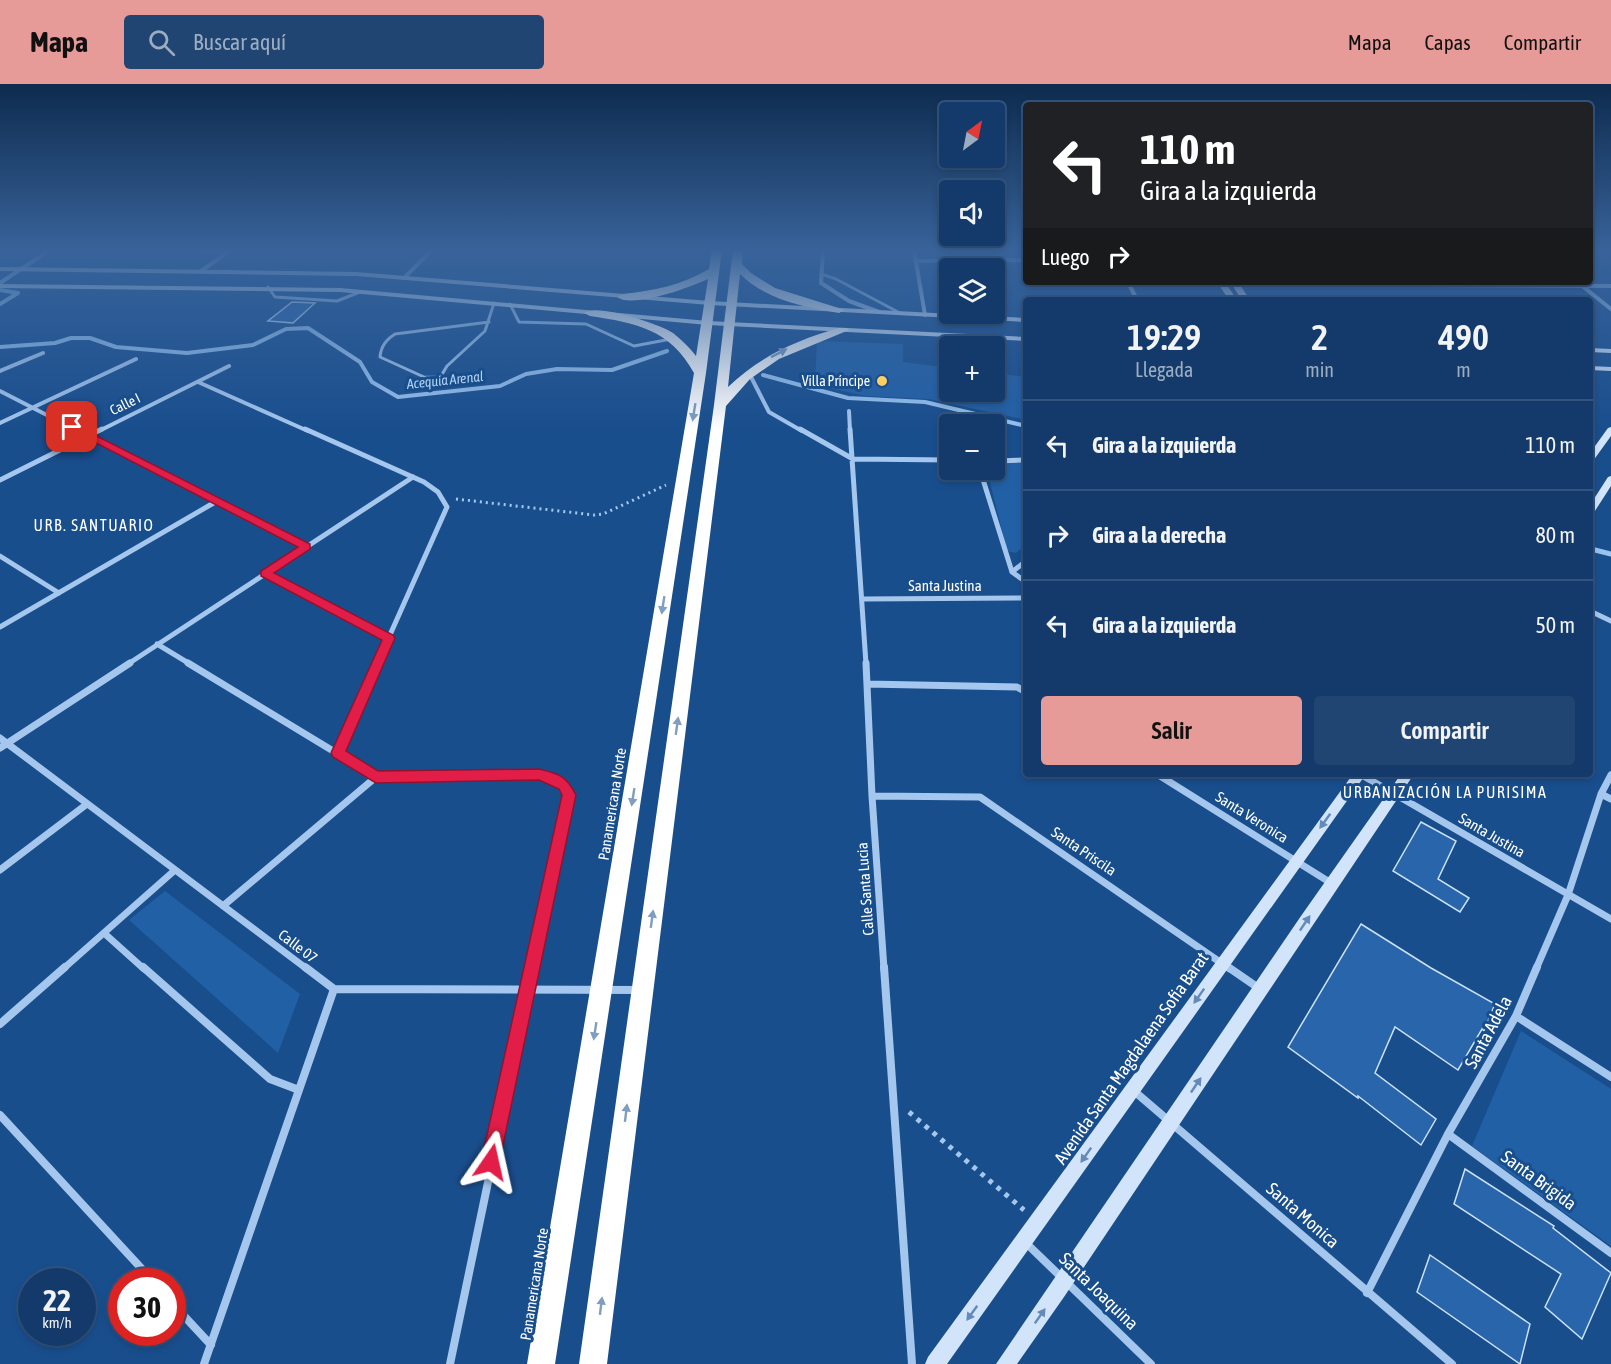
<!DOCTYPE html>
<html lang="es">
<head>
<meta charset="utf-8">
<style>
	body { margin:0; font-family:"Asap Condensed",sans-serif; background:#204572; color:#f1f3f6; height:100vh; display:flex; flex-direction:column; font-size:22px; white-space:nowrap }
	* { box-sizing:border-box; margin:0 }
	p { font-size:20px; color:#9dadc1 }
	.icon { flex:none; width:33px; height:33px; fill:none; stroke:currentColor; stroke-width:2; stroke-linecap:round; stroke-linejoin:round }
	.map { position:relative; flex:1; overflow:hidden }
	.details { position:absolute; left:1023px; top:213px; width:570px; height:480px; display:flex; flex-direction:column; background:#133a6a; border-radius:6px; box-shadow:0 3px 9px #0003,0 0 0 2px #32547e }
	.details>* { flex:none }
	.banner { position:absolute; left:1023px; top:18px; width:570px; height:183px; border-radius:6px; box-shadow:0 3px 9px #0003,0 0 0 2px #32547e; background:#202124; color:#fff; overflow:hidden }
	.needle { width:39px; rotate:32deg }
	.controls { position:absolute; left:939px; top:18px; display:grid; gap:12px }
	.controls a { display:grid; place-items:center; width:66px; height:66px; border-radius:6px; background:#133a6a; box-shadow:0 3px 9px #0003,0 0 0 2px #32547e; font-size:30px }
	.speed { position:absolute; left:18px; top:1184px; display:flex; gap:12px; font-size:30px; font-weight:700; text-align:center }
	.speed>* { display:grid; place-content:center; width:78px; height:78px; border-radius:50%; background:#133a6a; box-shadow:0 3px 9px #0003,0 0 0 2px #32547e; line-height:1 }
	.speed small { font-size:15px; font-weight:400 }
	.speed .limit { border:9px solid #d22; background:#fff; color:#111 }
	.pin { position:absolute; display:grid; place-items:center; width:51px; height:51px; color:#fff; margin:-26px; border-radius:12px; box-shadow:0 3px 9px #0006 }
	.me { position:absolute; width:66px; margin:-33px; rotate:11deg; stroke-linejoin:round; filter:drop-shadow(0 0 4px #0008) }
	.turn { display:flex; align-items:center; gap:21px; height:126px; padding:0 18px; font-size:27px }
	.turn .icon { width:78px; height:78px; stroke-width:2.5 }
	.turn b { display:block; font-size:42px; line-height:51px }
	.then { display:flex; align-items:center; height:57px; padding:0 18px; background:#0003; gap:12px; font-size:22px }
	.eta { display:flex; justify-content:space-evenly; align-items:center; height:102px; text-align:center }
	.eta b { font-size:36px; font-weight:600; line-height:42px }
	.button { display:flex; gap:12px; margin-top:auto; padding:12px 18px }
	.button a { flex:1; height:69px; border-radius:6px; background:#e69b98; color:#111; font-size:24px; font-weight:600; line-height:69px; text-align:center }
	.button a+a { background:#204572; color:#f1f3f6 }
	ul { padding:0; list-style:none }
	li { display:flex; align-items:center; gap:18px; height:90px; padding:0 18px; border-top:2px solid #32547e }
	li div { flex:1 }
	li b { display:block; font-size:22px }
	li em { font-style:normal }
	header { display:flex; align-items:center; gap:36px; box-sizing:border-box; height:84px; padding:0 30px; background:#e69b98; color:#111 }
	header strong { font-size:28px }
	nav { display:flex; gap:33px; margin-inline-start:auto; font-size:21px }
	.search { width:420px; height:54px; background:#204572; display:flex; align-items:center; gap:15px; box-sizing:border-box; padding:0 21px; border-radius:6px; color:#9dadc1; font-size:22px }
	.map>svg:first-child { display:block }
</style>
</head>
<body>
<header>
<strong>Mapa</strong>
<div class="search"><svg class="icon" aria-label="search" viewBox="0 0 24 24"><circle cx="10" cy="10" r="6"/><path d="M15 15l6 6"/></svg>Buscar aquí</div>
<nav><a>Mapa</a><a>Capas</a><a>Compartir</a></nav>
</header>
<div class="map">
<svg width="1611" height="1280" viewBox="0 0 1611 1280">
	<rect width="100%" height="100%" fill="#194e8d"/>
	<path fill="#2260a6" d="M 817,257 L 903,260 L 903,278 L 949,284 L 950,308 L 994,308 L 995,289 L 1026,293 L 1026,336 L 929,315 L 866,312 L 815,301 Z
		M 995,379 L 1026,379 L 1026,461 L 1016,469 L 1007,467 L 987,386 L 994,386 Z
		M 165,807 L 300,910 L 278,969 L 129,836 Z
		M 1521,947 L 1611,1005 L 1611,1162 L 1472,1062 Z"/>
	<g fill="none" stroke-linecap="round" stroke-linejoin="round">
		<path stroke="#98c3f0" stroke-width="4" d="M 0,206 L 18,209 L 0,220
			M 0,263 L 55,259 L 71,254 L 90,254 L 116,263 L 187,269 L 253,261 L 286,245 L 308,244 L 360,278 L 372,298 L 398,313 L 500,302 L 526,290 L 557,285 L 612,286 L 667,267
			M 763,291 L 848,314 L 925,318 L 1026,342"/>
		<path stroke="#98c3f0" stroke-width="5" d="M 1595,466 L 1611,470"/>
	</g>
	<path fill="#2865ab" stroke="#cbe1fa" stroke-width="1.5" d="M 292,218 L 315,219 L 293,239 L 268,237 Z
		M 1421,738 L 1456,757 L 1438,795 L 1469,814 L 1460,828 L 1393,787 Z
		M 1361,840 L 1431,884 L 1495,920 L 1484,947 L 1482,945 L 1458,986 L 1395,943 L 1375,989 L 1436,1035 L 1421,1061 L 1358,1012 L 1358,1014 L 1288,963 Z
		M 1465,1085 L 1554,1142 L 1553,1144 L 1611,1189 L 1582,1255 L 1545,1223 L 1561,1190 L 1454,1120 Z
		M 1430,1171 L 1530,1240 L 1520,1280 L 1417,1208 Z"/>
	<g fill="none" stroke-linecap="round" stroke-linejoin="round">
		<path stroke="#a5c7ee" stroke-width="3" stroke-dasharray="2 4" stroke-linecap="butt" d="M 456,415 L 594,431 L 603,430 L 666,401"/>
		<path stroke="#a5c7ee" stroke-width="5" stroke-dasharray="4.5 6" stroke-linecap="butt" d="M 909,1028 L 1024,1126"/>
		<path stroke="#a5c7ee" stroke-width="3" d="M 821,190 L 836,195 L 900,229
			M 268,203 L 275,213 L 337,217 L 360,208
			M 510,220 L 519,238 L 586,240 L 634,262 L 671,255
			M 441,292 L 447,282 L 485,247 L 494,219
			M 476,294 L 424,293 L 380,273 C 381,262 386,256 395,250 L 489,238"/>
		<path stroke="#a5c7ee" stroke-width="4" d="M 196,166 L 227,169
			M 823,166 L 821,199 L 849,217 L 879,228
			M 914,166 L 925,231
			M 915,177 L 1026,176
			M 201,187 L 231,166
			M 404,194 L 432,166
			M 1128,198 L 1137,216
			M 0,199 L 50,166
			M 1235,200 L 1611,202
			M 1581,201 L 1611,225
			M 0,287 L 43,269
			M 749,289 L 769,328 L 802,347
			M 198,298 L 308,347
			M 0,307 L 78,347
			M 849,327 L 850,347
			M 0,339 L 136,275
			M 99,347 L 229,282"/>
		<path stroke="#a5c7ee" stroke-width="5" d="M 75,345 L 306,463
			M 305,345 L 424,398 L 438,408 L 447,423 L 377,580
			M 800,345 L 853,375 L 950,376
			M 850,345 L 866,580
			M 994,377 L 1026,376
			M 980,386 L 1012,488 L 1026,498
			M 0,396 L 102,345
			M 0,472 L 59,509
			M 1012,488 L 1026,477
			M 265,490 L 389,554
			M 863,515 L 1026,514
			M 1590,527 L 1611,537
			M 0,543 L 217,417
			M 157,560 L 190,580
			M 128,580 L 413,393"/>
		<path stroke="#a5c7ee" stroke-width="7" d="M 188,579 L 376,693 L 539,691 L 557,697 L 569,710 L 533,885
			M 866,579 L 872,712 L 884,885
			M 867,600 L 1017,603 L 1026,608
			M 0,654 L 307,885
			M 0,664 L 130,579
			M 338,669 L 378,579
			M 1157,690 L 1331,799
			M 1360,690 L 1611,835
			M 1601,710 L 1611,715
			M 872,712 L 980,713 L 1230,885
			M 0,786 L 87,720
			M 223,822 L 376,693
			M 104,849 L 144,885
			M 63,885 L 175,786
			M 1536,885 L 1568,811 L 1601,710 L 1611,691"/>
		<path stroke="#a5c7ee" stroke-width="8" d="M 143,883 L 270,995 L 299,1006
			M 305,883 L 334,905 L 639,906
			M 884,883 L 912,1280
			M 1228,883 L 1260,905
			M 1516,932 L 1611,993
			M 0,940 L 65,883
			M 1134,1007 L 1452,1280
			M 0,1031 L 153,1197
			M 1448,1050 L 1611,1169
			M 1026,1159 L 1151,1280
			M 1367,1209 L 1448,1050 L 1516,932 L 1537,883
			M 172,1219 L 211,1261
			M 204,1280 L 334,905
			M 450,1280 L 533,883"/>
		<path fill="#d2e4fa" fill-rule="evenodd" d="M 0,183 L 356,188 L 710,217 L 1026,234 L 1026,238 L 710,221 L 356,192 L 0,187 Z
			M 1217,198 L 1225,198 L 1237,216 L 1229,216 Z
			M 1230,198 L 1238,198 L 1250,216 L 1242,216 Z
			M 0,200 L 340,204 L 708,237 L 1026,253 L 1026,257 L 708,241 L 340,208 L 0,204 Z
			M 1590,264 L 1611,265 L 1611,269 L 1590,268 Z
			M 1590,282 L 1611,283 L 1611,287 L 1590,286 Z
			M 1611,343 L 1611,352 L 1593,377 L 1590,378 L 1590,369 L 1608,344 Z
			M 1611,392 L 1611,402 L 1593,430 L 1590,431 L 1590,421 L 1608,393 Z
			M 1353,690 L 1366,690 L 947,1280 L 925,1280 L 928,1273 Z
			M 1401,690 L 1414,690 L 1064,1213 L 1017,1280 L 996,1280 L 1301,832 Z"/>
		<path fill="#fff" fill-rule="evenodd" d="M 712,166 L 722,166 L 706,289 L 555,1280 L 527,1280 L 694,289 C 670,245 636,239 590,232 L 584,229 C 597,219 659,240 673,249 C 682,256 690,264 696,272 L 708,195 C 691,203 632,225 617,213 L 622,210 C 653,207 682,201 709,185 Z
			M 733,166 L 743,166 L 742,180 L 751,189 L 775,204 L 845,226 L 839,229 C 805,223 766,216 740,190 L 728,303 C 760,272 797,256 839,244 L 847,244 L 849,246 L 779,275 L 750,295 L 726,322 L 607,1280 L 579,1280 L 714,321 Z"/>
	</g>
	<defs><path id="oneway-solid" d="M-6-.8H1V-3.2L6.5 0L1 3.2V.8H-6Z" transform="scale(1.5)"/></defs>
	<g fill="#809ec0">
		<use href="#oneway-solid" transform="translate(779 269) rotate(-27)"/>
		<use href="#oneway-solid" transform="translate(694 328) rotate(99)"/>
		<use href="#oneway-solid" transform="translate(663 521) rotate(99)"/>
		<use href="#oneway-solid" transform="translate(677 642) rotate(-82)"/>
		<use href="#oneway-solid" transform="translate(633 713) rotate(99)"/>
		<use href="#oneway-solid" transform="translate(652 835) rotate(-82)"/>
		<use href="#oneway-solid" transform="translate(595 947) rotate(99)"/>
		<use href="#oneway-solid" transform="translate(626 1029) rotate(-83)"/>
		<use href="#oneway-solid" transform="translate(601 1222) rotate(-83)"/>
	</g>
	<g fill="#638ab9">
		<use href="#oneway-solid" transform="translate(1325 737) rotate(126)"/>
		<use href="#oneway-solid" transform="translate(1305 839) rotate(-56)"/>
		<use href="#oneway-solid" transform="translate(1199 912) rotate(125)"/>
		<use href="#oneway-solid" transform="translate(1196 1001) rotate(-56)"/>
		<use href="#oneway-solid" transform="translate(1086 1071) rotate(125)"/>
		<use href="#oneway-solid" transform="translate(972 1229) rotate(126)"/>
		<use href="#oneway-solid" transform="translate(1040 1232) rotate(-55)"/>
	</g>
	<linearGradient id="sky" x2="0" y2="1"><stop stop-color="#0e2b4e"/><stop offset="0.48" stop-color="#38639a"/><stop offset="1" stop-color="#38639a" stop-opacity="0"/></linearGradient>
	<rect width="1611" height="346" fill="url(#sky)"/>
	<path fill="#e11d48" stroke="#92132f" stroke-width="1.5" d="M 69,341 L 75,341 L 310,460 L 310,465 L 274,489 L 393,551 L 395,554 L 346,667 L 378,687 L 539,685 C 559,690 566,691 576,711 L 498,1085 L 491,1088 L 484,1085 L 481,1078 L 562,711 L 559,705 L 539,696 L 376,699 L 333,673 L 331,669 L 382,556 L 261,492 L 261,487 L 298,463 L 69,345 Z"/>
	<circle fill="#ffcf62" stroke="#194e8d" stroke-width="2" cx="882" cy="297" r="6"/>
	<g text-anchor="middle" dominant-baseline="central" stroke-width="6" stroke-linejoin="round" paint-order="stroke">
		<g font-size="14" font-style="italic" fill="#b1d1f5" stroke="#194e8d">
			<text transform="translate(445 296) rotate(-6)">Acequia Arenal</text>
		</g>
		<g font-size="14" fill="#fff" stroke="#194e8d" text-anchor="end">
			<text x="870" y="297">Villa Príncipe</text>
		</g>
		<g font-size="14" fill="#fff" stroke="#194e8d">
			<text transform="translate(125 320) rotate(-26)">Calle I</text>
		</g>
		<g font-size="15" fill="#fff" stroke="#194e8d">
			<text x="945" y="501">Santa Justina</text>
			<text transform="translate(612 720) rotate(-81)">Panamericana Norte</text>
			<text transform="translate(1252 733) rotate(32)">Santa Veronica</text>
			<text transform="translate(1492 751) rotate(30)">Santa Justina</text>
			<text transform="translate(1084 767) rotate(34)">Santa Priscila</text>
			<text transform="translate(865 805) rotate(-94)">Calle Santa Lucia</text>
			<text transform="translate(298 862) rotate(37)">Calle 07</text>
			<text transform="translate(534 1200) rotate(-81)">Panamericana Norte</text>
		</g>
		<g font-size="16" letter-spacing="1.5" fill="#fff" stroke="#194e8d">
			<text x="94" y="441">URB. SANTUARIO</text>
			<text x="1445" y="708">URBANIZACIÓN LA PURISIMA</text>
		</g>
		<g font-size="18" fill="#fff" stroke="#194e8d">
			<text transform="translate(1488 948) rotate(-62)">Santa Adela</text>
			<text transform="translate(1131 974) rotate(-55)">Avenida Santa Magdalaena Sofia Barat</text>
			<text transform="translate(1539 1096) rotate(36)">Santa Brigida</text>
			<text transform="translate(1303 1131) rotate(41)">Santa Monica</text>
			<text transform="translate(1099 1207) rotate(44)">Santa Joaquina</text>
		</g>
	</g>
</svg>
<div class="controls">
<a><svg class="needle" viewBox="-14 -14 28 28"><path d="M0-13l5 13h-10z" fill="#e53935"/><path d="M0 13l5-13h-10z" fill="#9dadc1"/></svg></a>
<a><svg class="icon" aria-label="sound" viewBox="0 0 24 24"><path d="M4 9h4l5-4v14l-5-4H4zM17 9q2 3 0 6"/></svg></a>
<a><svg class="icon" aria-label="layers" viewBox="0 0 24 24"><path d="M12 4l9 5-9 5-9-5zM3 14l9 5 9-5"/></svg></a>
<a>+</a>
<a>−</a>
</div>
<div class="speed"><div>22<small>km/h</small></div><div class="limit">30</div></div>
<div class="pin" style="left:72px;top:343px;background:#d93025"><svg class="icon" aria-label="arrive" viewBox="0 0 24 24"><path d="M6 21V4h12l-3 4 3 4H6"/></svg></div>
<svg class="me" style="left:491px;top:1078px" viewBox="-20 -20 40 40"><path d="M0-17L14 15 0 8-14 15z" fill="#e11d48" stroke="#fff" stroke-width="4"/></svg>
<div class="banner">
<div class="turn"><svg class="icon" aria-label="left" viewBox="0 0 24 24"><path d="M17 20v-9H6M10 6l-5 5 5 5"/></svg><div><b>110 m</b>Gira a la izquierda</div></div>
<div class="then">Luego<svg class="icon" aria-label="right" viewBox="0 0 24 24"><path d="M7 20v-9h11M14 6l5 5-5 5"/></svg></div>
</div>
<section class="details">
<div class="eta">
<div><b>19:29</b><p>Llegada</p></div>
<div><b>2</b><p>min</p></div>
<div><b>490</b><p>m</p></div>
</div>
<ul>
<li><svg class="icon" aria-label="left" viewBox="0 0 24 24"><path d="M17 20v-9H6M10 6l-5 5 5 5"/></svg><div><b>Gira a la izquierda</b></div><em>110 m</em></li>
<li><svg class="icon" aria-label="right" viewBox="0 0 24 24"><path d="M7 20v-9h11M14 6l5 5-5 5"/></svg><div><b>Gira a la derecha</b></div><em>80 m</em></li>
<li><svg class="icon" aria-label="left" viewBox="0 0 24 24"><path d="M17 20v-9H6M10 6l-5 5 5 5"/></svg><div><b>Gira a la izquierda</b></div><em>50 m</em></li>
</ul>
<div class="button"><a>Salir</a><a>Compartir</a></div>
</section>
</div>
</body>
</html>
